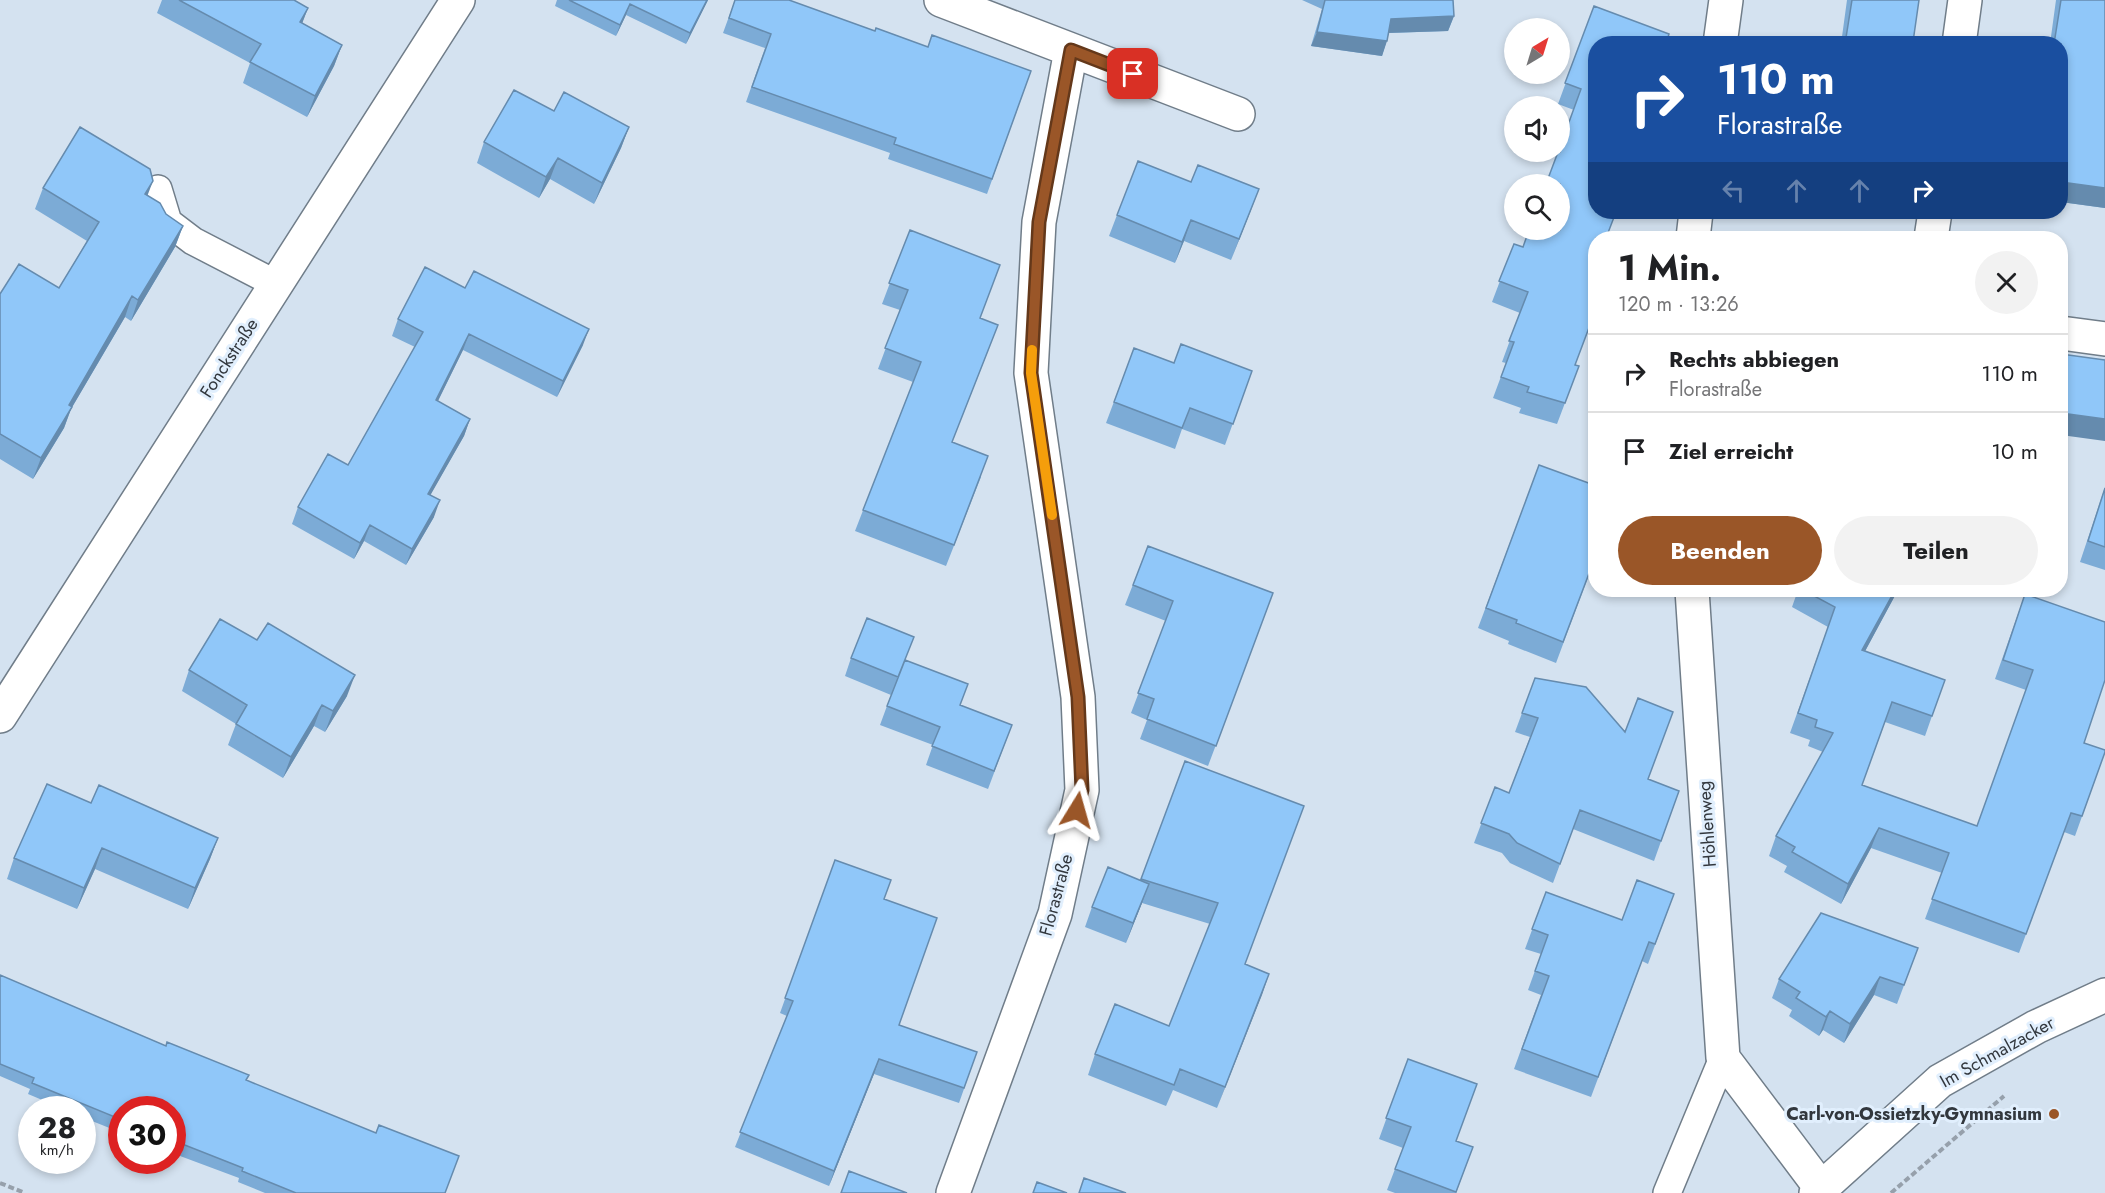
<!DOCTYPE html>
<html lang="de">
<head>
<meta charset="utf-8">
<style>
	body { margin:0; font-family:Jost,sans-serif; background:#f2f2f2; color:#202124; height:100vh; display:flex; flex-direction:column; font-size:22px; white-space:nowrap }
	* { box-sizing:border-box; margin:0 }
	p { font-size:20px; color:#757577 }
	.icon { flex:none; width:33px; height:33px; fill:none; stroke:currentColor; stroke-width:2; stroke-linecap:round; stroke-linejoin:round }
	.map { position:relative; flex:1; overflow:hidden }
	.panel { position:absolute; left:1588px; top:231px; width:480px; height:366px; display:flex; flex-direction:column; background:#fff; border-radius:24px; box-shadow:0 3px 9px #0003 }
	.panel>* { flex:none }
	.guide { position:absolute; left:1588px; top:36px; width:480px; height:183px; border-radius:24px; box-shadow:0 3px 9px #0003; background:#1a4fa0; color:#fff; overflow:hidden }
	.needle { width:39px; rotate:38deg }
	.tools { position:absolute; left:1504px; top:18px; display:grid; gap:12px }
	.tools a { display:grid; place-items:center; width:66px; height:66px; border-radius:50%; background:#fff; box-shadow:0 3px 9px #0003; font-size:30px }
	.speed { position:absolute; left:18px; top:1096px; display:flex; gap:12px; font-size:30px; font-weight:700; text-align:center }
	.speed>* { display:grid; place-content:center; width:78px; height:78px; border-radius:50%; background:#fff; box-shadow:0 3px 9px #0003; line-height:1 }
	.speed small { font-size:15px; font-weight:400 }
	.speed .limit { border:9px solid #d22; background:#fff; color:#111 }
	.pin { position:absolute; display:grid; place-items:center; width:51px; height:51px; color:#fff; margin:-26px; border-radius:12px; box-shadow:0 3px 9px #0006 }
	.me { position:absolute; width:66px; margin:-33px; rotate:8deg; stroke-linejoin:round; filter:drop-shadow(0 0 4px #0008) }
	.turn { display:flex; align-items:center; gap:21px; height:126px; padding:0 30px; font-size:27px }
	.turn .icon { width:78px; height:78px; stroke-width:2.5 }
	.turn b { display:block; font-size:42px; line-height:51px }
	.lanes { display:flex; align-items:center; height:57px; padding:0 30px; background:#0003; justify-content:center; gap:30px; direction:ltr }
	.lanes .off { opacity:.35 }
	.round { display:grid; place-items:center; flex:none; width:63px; height:63px; border-radius:32px; background:#f2f2f2 }
	.headline { display:flex; align-items:center; justify-content:space-between; height:102px; padding:0 30px }
	h1 { font-size:36px; font-weight:700; line-height:45px }
	.primary-button { display:flex; gap:12px; margin-top:auto; padding:12px 30px }
	.primary-button a { flex:1; height:69px; border-radius:36px; background:#9a5628; color:#fff; font-size:24px; font-weight:700; line-height:69px; text-align:center }
	.primary-button a+a { background:#f2f2f2; color:#202124 }
	ul { padding:0; list-style:none }
	li { display:flex; align-items:center; gap:18px; height:78px; padding:0 30px; border-top:2px solid #e0e0e0 }
	li div { flex:1 }
	li b { display:block; font-size:22px }
	li em { font-style:normal }
	.map>svg:first-child { display:block }
</style>
</head>
<body>
<div class="map">
<svg width="2105" height="1193" viewBox="0 0 2105 1193">
	<rect width="100%" height="100%" fill="#d4e2f0"/>
	<g fill="none" stroke-linecap="round" stroke-linejoin="round">
		<g stroke="#707d89" stroke-width="30">
			<path id="service" d="M 158,189 L 168,222 L 193,241 L 276,284
				M 1667,1193 L 1723,1058"/>
		</g>
		<g stroke="#707d89" stroke-width="36">
			<path id="minor" d="M 941,0 L 1238,114
				M 1720,44 L 1726,0
				M 1959,44 L 1965,0
				M 1693,238 L 1696,212
				M 1931,238 L 1935,212
				M 2061,333 L 2105,339
				M 1692,590 L 1723,1058 L 1821,1188
				M 0,716 L 458,0
				M 953,1193 L 1055,914 L 1082,790 L 1078,697 L 1031,373 L 1039,222 L 1071,50
				M 1816,1193 L 1940,1081 L 2036,1027 L 2105,995"/>
		</g>
		<path stroke="#96a0ab" stroke-width="4" stroke-dasharray="6 3" stroke-linecap="butt" d="M 0,1183 L 25,1193
			M 1891,1193 L 2004,1096"/>
		<use href="#service" stroke="#fff" stroke-width="27"/>
		<use href="#minor" stroke="#fff" stroke-width="33"/>
	</g>
	<path fill="#7cabd6" d="M 162,0 L 294,0 L 308,8 L 302,23 L 342,45 L 334,66 L 307,117 L 243,83 L 250,63 L 157,13 Z
		M 557,0 L 708,0 L 686,44 L 626,15 L 616,36 L 555,6 Z
		M 735,0 L 875,31 L 928,47 L 1031,71 L 987,194 L 888,159 L 890,153 L 746,102 L 765,48 L 723,33 Z
		M 1302,0 L 1453,0 L 1454,16 L 1448,31 L 1389,33 L 1382,56 L 1311,46 L 1322,9 Z
		M 1847,0 L 1919,0 L 1912,44 L 1841,44 Z
		M 2056,0 L 2105,0 L 2105,208 L 2061,202 L 2061,44 L 2050,44 Z
		M 1594,6 L 1596,44 L 1593,274 L 1575,365 L 1579,366 L 1557,424 L 1519,413 L 1521,408 L 1493,398 L 1506,363 L 1502,362 L 1520,313 L 1492,302 L 1514,244 L 1523,247 L 1574,110 L 1558,104 Z
		M 554,111 L 629,127 L 621,148 L 594,204 L 550,179 L 539,198 L 477,163 L 484,142 Z
		M 43,188 L 148,196 L 166,214 L 183,226 L 175,247 L 131,321 L 125,317 L 71,409 L 64,428 L 33,479 L 0,459 L 0,294 L 59,288 L 87,241 L 35,209 Z
		M 1251,210 L 1231,260 L 1184,241 L 1175,263 L 1109,236 L 1117,215 Z
		M 910,230 L 980,318 L 990,346 L 952,442 L 981,477 L 946,566 L 855,531 L 913,382 L 878,369 L 900,310 L 882,304 Z
		M 465,288 L 583,345 L 557,397 L 463,350 L 438,401 L 470,419 L 464,436 L 430,495 L 434,517 L 406,565 L 364,541 L 354,559 L 292,524 L 298,507 L 348,465 L 415,347 L 392,336 L 398,319 Z
		M 1134,348 L 1174,363 L 1252,371 L 1225,445 L 1182,429 L 1175,449 L 1106,423 Z
		M 1539,465 L 1593,488 L 1596,556 L 1556,663 L 1508,644 L 1509,641 L 1478,628 Z
		M 2105,487 L 2105,570 L 2080,562 Z
		M 1148,546 L 1273,593 L 1208,766 L 1140,739 L 1147,720 L 1131,713 L 1166,621 L 1125,605 Z
		M 1798,590 L 1898,590 L 1865,651 L 1932,716 L 1925,736 L 1885,722 L 1862,785 L 1977,826 L 2026,690 L 1995,679 L 2025,594 L 2084,743 L 2105,752 L 2075,836 L 2064,832 L 2019,953 L 1925,919 L 1942,873 L 1871,848 L 1841,904 L 1784,872 L 1787,866 L 1769,856 L 1776,836 L 1823,752 L 1808,746 L 1810,740 L 1790,733 L 1828,627 L 1792,607 Z
		M 851,658 L 905,660 L 960,705 L 1012,725 L 988,789 L 926,765 L 933,745 L 880,725 L 891,695 L 845,676 Z
		M 189,670 L 347,696 L 325,732 L 314,726 L 283,778 L 228,745 L 236,724 L 182,691 Z
		M 1535,678 L 1648,779 L 1679,791 L 1654,861 L 1573,829 L 1553,883 L 1510,863 L 1502,853 L 1474,843 L 1495,787 L 1509,793 L 1530,737 L 1515,732 Z
		M 1185,761 L 1245,964 L 1269,974 L 1217,1108 L 1173,1090 L 1166,1106 L 1088,1075 L 1095,1054 L 1169,1026 L 1210,924 L 1142,903 L 1126,943 L 1085,927 L 1092,907 L 1141,880 Z
		M 91,803 L 218,838 L 210,859 L 188,909 L 95,869 L 77,909 L 7,879 L 14,858 Z
		M 835,860 L 884,899 L 899,1025 L 977,1052 L 959,1103 L 874,1074 L 829,1186 L 735,1147 L 787,1016 L 780,1013 Z
		M 1546,892 L 1622,920 L 1674,894 L 1648,964 L 1642,961 L 1591,1097 L 1514,1069 L 1541,995 L 1528,990 L 1541,954 L 1525,949 Z
		M 1918,948 L 1897,1004 L 1874,995 L 1844,1043 L 1823,1030 L 1819,1036 L 1789,1016 L 1792,1010 L 1772,998 L 1779,979 Z
		M 0,975 L 246,1080 L 445,1193 L 265,1193 L 238,1182 L 239,1178 L 172,1153 L 172,1110 L 122,1110 L 122,1133 L 82,1117 L 82,1110 L 66,1110 L 28,1094 L 30,1089 L 0,1076 Z
		M 1408,1059 L 1456,1141 L 1473,1147 L 1456,1193 L 1395,1193 L 1387,1190 L 1403,1148 L 1379,1139 Z"/>
	<path fill="#658bae" d="M 707,0 L 708,0 L 686,44 L 690,33 Z
		M 630,4 L 626,15 L 616,36 L 620,25 Z
		M 308,8 L 300,29 L 300,22 Z
		M 1454,16 L 1448,31 L 1386,33 L 1391,19 Z
		M 1317,32 L 1387,41 L 1382,56 L 1311,46 Z
		M 1892,39 L 1913,42 L 1912,44 L 1891,44 Z
		M 342,45 L 334,66 L 307,117 L 315,96 Z
		M 629,127 L 621,148 L 594,204 L 602,183 Z
		M 558,158 L 550,179 L 539,198 L 546,177 Z
		M 153,181 L 145,202 L 145,194 Z
		M 2061,182 L 2105,188 L 2105,208 L 2061,202 Z
		M 1259,189 L 1251,210 L 1231,260 L 1239,239 Z
		M 1191,220 L 1184,241 L 1175,263 L 1182,242 Z
		M 183,226 L 175,247 L 131,321 L 138,300 Z
		M 132,296 L 125,317 L 71,409 L 64,428 L 33,479 L 41,458 L 69,405 Z
		M 589,329 L 583,345 L 557,397 L 563,381 Z
		M 469,334 L 463,350 L 430,417 L 436,400 Z
		M 2061,413 L 2105,419 L 2105,441 L 2061,435 Z
		M 470,419 L 464,436 L 422,510 L 428,494 Z
		M 440,500 L 434,517 L 406,565 L 412,549 Z
		M 370,525 L 364,541 L 354,559 L 360,543 Z
		M 1895,590 L 1898,590 L 1855,670 L 1862,650 Z
		M 355,675 L 347,696 L 325,732 L 333,711 Z
		M 322,705 L 314,726 L 283,778 L 291,757 Z
		M 1879,828 L 1871,848 L 1841,904 L 1848,884 Z
		M 218,838 L 210,859 L 188,909 L 195,888 Z
		M 102,848 L 95,869 L 77,909 L 84,888 Z
		M 1149,884 L 1142,903 L 1126,943 L 1133,923 Z
		M 1269,974 L 1262,995 L 1217,1108 L 1225,1087 Z
		M 1880,977 L 1874,995 L 1844,1043 L 1850,1024 Z
		M 1830,1011 L 1823,1030 L 1819,1036 L 1826,1017 Z
		M 879,1059 L 874,1074 L 829,1186 L 834,1171 Z"/>
	<path fill="#90c7f9" stroke="#658bae" stroke-width="1.5" d="M 179,0 L 294,0 L 308,8 L 300,22 L 342,45 L 315,96 L 250,62 L 261,44 Z
		M 569,0 L 707,0 L 690,33 L 630,4 L 620,25 Z
		M 735,0 L 789,0 L 875,31 L 876,28 L 928,47 L 932,35 L 1031,71 L 992,179 L 894,144 L 896,138 L 752,87 L 771,34 L 729,18 Z
		M 1325,0 L 1453,0 L 1454,16 L 1391,19 L 1387,41 L 1317,32 Z
		M 1852,0 L 1919,0 L 1913,42 L 1892,39 L 1892,44 L 1845,44 Z
		M 2061,0 L 2105,0 L 2105,188 L 2061,182 L 2061,44 L 2054,44 Z
		M 1594,6 L 1669,34 L 1666,44 L 1596,44 L 1596,212 L 1616,212 L 1606,238 L 1596,238 L 1596,265 L 1593,274 L 1596,275 L 1596,309 L 1575,365 L 1579,366 L 1565,403 L 1527,392 L 1529,387 L 1501,377 L 1514,342 L 1509,341 L 1528,292 L 1499,281 L 1514,244 L 1523,247 L 1529,230 L 1560,230 L 1560,184 L 1546,184 L 1558,152 L 1560,152 L 1560,147 L 1581,89 L 1565,83 Z
		M 514,90 L 554,111 L 564,92 L 629,127 L 602,183 L 558,158 L 546,177 L 484,142 Z
		M 80,127 L 150,169 L 153,181 L 145,194 L 160,203 L 166,214 L 183,226 L 138,300 L 132,296 L 69,405 L 72,407 L 41,458 L 0,434 L 0,294 L 19,264 L 59,288 L 99,222 L 43,188 Z
		M 1138,161 L 1191,182 L 1198,165 L 1259,189 L 1239,239 L 1191,220 L 1182,242 L 1117,215 Z
		M 910,230 L 1000,265 L 980,318 L 998,325 L 952,442 L 988,456 L 954,545 L 863,510 L 921,362 L 885,348 L 908,290 L 889,283 Z
		M 425,267 L 465,288 L 474,271 L 589,329 L 563,381 L 469,334 L 436,400 L 470,419 L 428,494 L 440,500 L 412,549 L 370,525 L 360,543 L 298,507 L 328,454 L 348,465 L 423,332 L 398,319 Z
		M 1181,344 L 1252,371 L 1233,424 L 1190,408 L 1182,428 L 1114,402 L 1134,348 L 1174,363 Z
		M 2061,354 L 2105,360 L 2105,419 L 2061,413 Z
		M 1539,465 L 1594,485 L 1593,488 L 1596,490 L 1596,555 L 1563,642 L 1516,623 L 1517,620 L 1486,608 Z
		M 2105,488 L 2105,547 L 2088,541 Z
		M 1148,546 L 1273,593 L 1216,746 L 1147,719 L 1154,699 L 1138,693 L 1173,601 L 1133,585 Z
		M 1803,590 L 1895,590 L 1862,650 L 1945,680 L 1932,716 L 1892,702 L 1862,785 L 1977,826 L 2033,670 L 2003,660 L 2025,594 L 2105,622 L 2105,680 L 2084,743 L 2105,750 L 2105,752 L 2082,816 L 2071,813 L 2026,934 L 1932,899 L 1949,853 L 1879,828 L 1848,884 L 1792,852 L 1795,847 L 1776,836 L 1833,733 L 1815,727 L 1817,720 L 1798,713 L 1835,607 Z
		M 867,618 L 914,637 L 898,677 L 851,658 Z
		M 220,619 L 257,640 L 268,623 L 355,675 L 333,711 L 322,705 L 291,757 L 236,724 L 247,705 L 189,670 Z
		M 905,660 L 968,684 L 960,705 L 1012,725 L 994,771 L 932,746 L 940,727 L 887,706 Z
		M 1535,678 L 1586,687 L 1625,732 L 1638,698 L 1673,712 L 1648,779 L 1679,791 L 1661,841 L 1580,810 L 1560,864 L 1517,843 L 1509,834 L 1481,823 L 1495,787 L 1509,793 L 1538,718 L 1522,713 Z
		M 1185,761 L 1304,806 L 1245,964 L 1269,974 L 1225,1087 L 1180,1069 L 1174,1085 L 1095,1054 L 1115,1004 L 1169,1026 L 1218,903 L 1141,879 Z
		M 47,784 L 91,803 L 99,785 L 218,838 L 195,888 L 102,848 L 84,888 L 14,858 Z
		M 835,860 L 891,880 L 884,899 L 937,918 L 899,1025 L 977,1052 L 964,1088 L 879,1059 L 834,1171 L 740,1132 L 793,1001 L 785,998 Z
		M 1108,867 L 1149,884 L 1133,923 L 1092,907 Z
		M 1637,880 L 1674,894 L 1655,944 L 1649,942 L 1598,1077 L 1522,1049 L 1549,976 L 1535,971 L 1548,935 L 1532,929 L 1546,892 L 1622,920 Z
		M 1821,913 L 1918,948 L 1904,985 L 1880,977 L 1850,1024 L 1830,1011 L 1826,1017 L 1796,998 L 1800,992 L 1779,979 Z
		M 0,975 L 166,1046 L 167,1042 L 249,1075 L 246,1080 L 376,1133 L 379,1125 L 459,1156 L 445,1193 L 296,1193 L 242,1171 L 243,1168 L 172,1140 L 172,1110 L 122,1110 L 122,1120 L 32,1083 L 34,1078 L 0,1064 Z
		M 1408,1059 L 1477,1084 L 1456,1141 L 1473,1147 L 1456,1192 L 1395,1169 L 1411,1127 L 1386,1118 Z
		M 849,1171 L 907,1193 L 841,1193 Z
		M 1084,1178 L 1126,1193 L 1079,1193 Z
		M 1037,1182 L 1067,1193 L 1033,1193 Z"/>
	<g fill="none" stroke-linecap="round" stroke-linejoin="round">
		<g stroke="#64381a" stroke-width="15">
			<path id="route" d="M 1077,810 L 1082,790 L 1078,697 L 1031,373 L 1039,222 L 1071,50 L 1133,74"/>
		</g>
		<use href="#route" stroke="#9a5628" stroke-width="10"/>
		<path stroke="#f59e0b" stroke-width="10" d="M 1032,350 L 1031,373 L 1052,515"/>
	</g>
	<circle fill="#9a5628" stroke="#e1effd" stroke-width="2" cx="2054" cy="1114" r="6"/>
	<g text-anchor="middle" dominant-baseline="central" stroke-width="6" stroke-linejoin="round" paint-order="stroke">
		<g font-size="18" fill="#32373d" stroke="#e1effd">
			<text transform="translate(229 358) rotate(-57)">Fonckstraße</text>
			<text transform="translate(1707 824) rotate(-94)">Höhlenweg</text>
			<text transform="translate(1056 895) rotate(-75)">Florastraße</text>
			<text transform="translate(1997 1052) rotate(-29)">Im Schmalzacker</text>
		</g>
		<g font-size="18" font-weight="bold" fill="#32373d" stroke="#e1effd" text-anchor="end">
			<text x="2042" y="1114">Carl-von-Ossietzky-Gymnasium</text>
		</g>
	</g>
</svg>
<div class="tools">
<a><svg class="needle" viewBox="-14 -14 28 28"><path d="M0-13l5 13h-10z" fill="#e53935"/><path d="M0 13l5-13h-10z" fill="#757577"/></svg></a>
<a><svg class="icon" aria-label="sound" viewBox="0 0 24 24"><path d="M4 9h4l5-4v14l-5-4H4zM17 9q2 3 0 6"/></svg></a>
<a><svg class="icon" aria-label="search" viewBox="0 0 24 24"><circle cx="10" cy="10" r="6"/><path d="M15 15l6 6"/></svg></a>
</div>
<div class="speed"><div>28<small>km/h</small></div><div class="limit">30</div></div>
<div class="pin" style="left:1133px;top:74px;background:#d93025"><svg class="icon" aria-label="arrive" viewBox="0 0 24 24"><path d="M6 21V4h12l-3 4 3 4H6"/></svg></div>
<svg class="me" style="left:1077px;top:810px" viewBox="-20 -20 40 40"><path d="M0-17L14 15 0 8-14 15z" fill="#9a5628" stroke="#fff" stroke-width="4"/></svg>
<div class="guide">
<div class="turn"><svg class="icon" aria-label="right" viewBox="0 0 24 24"><path d="M7 20v-9h11M14 6l5 5-5 5"/></svg><div><b>110 m</b>Florastraße</div></div>
<div class="lanes"><svg class="icon off" aria-label="left" viewBox="0 0 24 24"><path d="M17 20v-9H6M10 6l-5 5 5 5"/></svg><svg class="icon off" aria-label="ahead" viewBox="0 0 24 24"><path d="M12 20V5M6 11l6-6 6 6"/></svg><svg class="icon off" aria-label="ahead" viewBox="0 0 24 24"><path d="M12 20V5M6 11l6-6 6 6"/></svg><svg class="icon" aria-label="right" viewBox="0 0 24 24"><path d="M7 20v-9h11M14 6l5 5-5 5"/></svg></div>
</div>
<section class="panel">
<div class="headline"><div><h1>1 Min.</h1><p>120 m · 13:26</p></div><a class="round"><svg class="icon" aria-label="close" viewBox="0 0 24 24"><path d="M6 6l12 12M18 6L6 18"/></svg></a></div>
<ul>
<li><svg class="icon" aria-label="right" viewBox="0 0 24 24"><path d="M7 20v-9h11M14 6l5 5-5 5"/></svg><div><b>Rechts abbiegen</b><p>Florastraße</p></div><em>110 m</em></li>
<li><svg class="icon" aria-label="arrive" viewBox="0 0 24 24"><path d="M6 21V4h12l-3 4 3 4H6"/></svg><div><b>Ziel erreicht</b></div><em>10 m</em></li>
</ul>
<div class="primary-button"><a>Beenden</a><a>Teilen</a></div>
</section>
</div>
</body>
</html>
